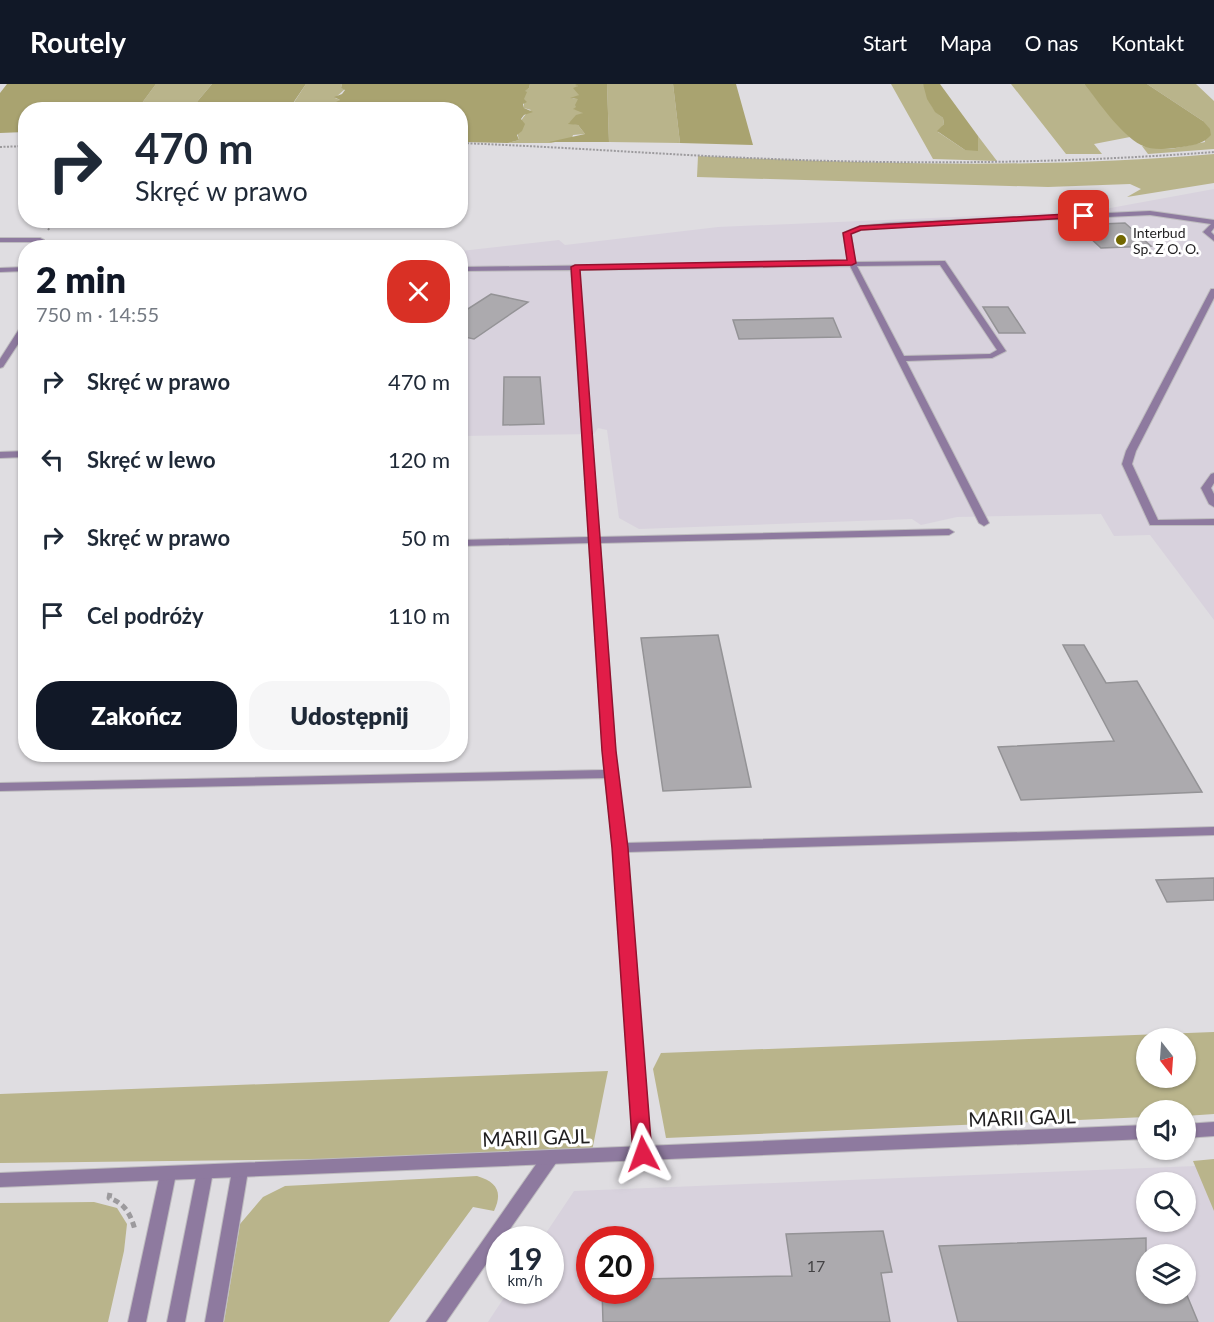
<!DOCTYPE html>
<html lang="pl">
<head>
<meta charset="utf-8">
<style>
	body { margin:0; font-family:Lato,sans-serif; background:#f6f6f7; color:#1f2937; height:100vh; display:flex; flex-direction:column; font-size:22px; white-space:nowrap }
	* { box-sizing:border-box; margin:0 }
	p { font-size:20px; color:#747a83 }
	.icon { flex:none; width:33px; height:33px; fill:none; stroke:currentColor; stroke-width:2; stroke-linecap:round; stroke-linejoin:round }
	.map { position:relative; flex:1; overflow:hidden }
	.details { position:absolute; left:18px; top:156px; width:450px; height:522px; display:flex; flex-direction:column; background:#fff; border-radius:24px; box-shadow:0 2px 4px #0004 }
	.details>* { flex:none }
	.top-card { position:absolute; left:18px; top:18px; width:450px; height:126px; border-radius:24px; box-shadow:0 2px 4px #0004; background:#fff; color:#1f2937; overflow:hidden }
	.needle { width:39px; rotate:163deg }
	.buttons { position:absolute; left:1136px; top:944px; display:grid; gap:12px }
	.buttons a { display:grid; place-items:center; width:60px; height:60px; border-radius:50%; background:#fff; box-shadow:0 2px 4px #0004; font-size:30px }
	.speed { position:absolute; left:486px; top:1142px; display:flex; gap:12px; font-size:30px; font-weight:700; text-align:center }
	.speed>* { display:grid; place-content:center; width:78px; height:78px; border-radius:50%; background:#fff; box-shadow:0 2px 4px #0004; line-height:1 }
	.speed small { font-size:15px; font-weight:400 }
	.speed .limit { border:9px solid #d22; background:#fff; color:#111 }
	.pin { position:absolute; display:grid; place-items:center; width:51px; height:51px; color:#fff; margin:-26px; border-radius:12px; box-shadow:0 3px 9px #0006 }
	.me { position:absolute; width:66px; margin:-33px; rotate:356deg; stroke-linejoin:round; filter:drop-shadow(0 0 4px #0008) }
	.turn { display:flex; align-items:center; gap:21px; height:126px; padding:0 18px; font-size:27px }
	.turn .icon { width:78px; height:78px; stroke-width:2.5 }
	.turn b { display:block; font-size:42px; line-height:51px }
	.round { display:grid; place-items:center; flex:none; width:63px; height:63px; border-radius:24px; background:#f6f6f7 }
	.headline { display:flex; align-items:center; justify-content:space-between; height:102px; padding:0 18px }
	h1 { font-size:36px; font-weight:800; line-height:45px; color:#111827 }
	.cta { display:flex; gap:12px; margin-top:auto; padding:12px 18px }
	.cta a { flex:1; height:69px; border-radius:24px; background:#111827; color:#fff; font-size:24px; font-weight:800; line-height:69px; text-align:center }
	.cta a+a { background:#f6f6f7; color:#1f2937 }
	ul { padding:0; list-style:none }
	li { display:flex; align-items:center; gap:18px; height:78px; padding:0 18px }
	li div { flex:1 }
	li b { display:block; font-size:22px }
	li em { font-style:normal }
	header { display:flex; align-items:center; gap:36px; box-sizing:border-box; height:84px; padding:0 30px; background:#111827; color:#fff }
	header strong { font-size:28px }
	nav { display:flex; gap:33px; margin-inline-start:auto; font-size:21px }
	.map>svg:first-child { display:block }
</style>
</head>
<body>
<header>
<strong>Routely</strong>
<nav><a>Start</a><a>Mapa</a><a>O nas</a><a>Kontakt</a></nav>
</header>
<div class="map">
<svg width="1214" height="1238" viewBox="0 0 1214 1238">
	<rect width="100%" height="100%" fill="#dfdde1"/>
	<path fill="#d8d2dd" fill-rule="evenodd" d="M 1214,105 L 1214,536 L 1150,451 L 1114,452 L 1101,430 L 957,433 L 921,441 L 912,435 L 639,445 L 619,434 L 607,346 L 598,344 L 594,350 L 461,352 L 461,167 L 559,156 L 565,161 L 718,143 L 1094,127 Z
		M 1196,1082 L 1214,1126 L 1214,1238 L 488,1238 L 509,1206 L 550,1206 L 550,1155 L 542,1155 L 574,1107 ZM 1146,1098 L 1185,1098 L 1185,1137 L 1146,1137 ZM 590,1155 L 640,1155 L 640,1206 L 590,1206 ZM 1146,1170 L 1185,1170 L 1185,1209 L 1146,1209 Z"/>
	<path fill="#b9b48b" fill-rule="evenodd" d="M 156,0 L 212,0 L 191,25 L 94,26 L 117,20 L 142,19 Z
		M 306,0 L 342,0 L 341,4 L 345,5 L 335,14 L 340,16 L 333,25 L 289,26 Z
		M 530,0 L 577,0 L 580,11 L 572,15 L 579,14 L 577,23 L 574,25 L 585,28 L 569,39 L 578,41 L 585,50 L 573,51 L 572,54 L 551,59 L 508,59 L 519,56 C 515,44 521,33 531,26 L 524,24 L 524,7 L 529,4 Z
		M 607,0 L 673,0 L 680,59 L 609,58 Z
		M 891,0 L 923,0 C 932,14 925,20 943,34 L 944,40 L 938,48 L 965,66 L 977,66 L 978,52 L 997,77 L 933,75 Z
		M 1011,0 L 1084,0 L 1130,53 L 1094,60 L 1102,70 L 1066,70 Z
		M 1147,0 L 1196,0 L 1214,17 L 1214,65 L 1148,70 L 1142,62 L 1171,65 L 1205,58 L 1203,37 Z
		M 1214,70 L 1214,99 L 1127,113 L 1141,105 L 1130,100 L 1048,103 L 697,93 L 698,72 C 870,80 1042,85 1214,70 Z
		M 1214,948 L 1214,1030 L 1185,1032 L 1185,1026 L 1146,1026 L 1146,1033 L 666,1054 L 653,985 L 661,969 ZM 1146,954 L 1185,954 L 1185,993 L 1146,993 Z
		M 608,987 L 591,1072 L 0,1079 L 0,1010 Z
		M 1214,1075 L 1214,1127 L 1193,1077 Z
		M 477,1092 C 497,1098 503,1108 494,1127 L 473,1123 L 389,1238 L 224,1238 L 240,1140 L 263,1113 L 285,1102 Z
		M 94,1118 L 117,1124 L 127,1140 L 124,1167 L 108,1238 L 0,1238 L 0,1119 Z"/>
	<path fill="#a9a370" d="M 7,0 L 156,0 L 142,19 L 117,20 L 94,25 L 26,26 L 25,48 L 0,49 L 0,9 Z
		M 212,0 L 306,0 L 289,25 L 191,25 Z
		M 342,0 L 530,0 L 529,4 L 525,7 L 527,8 L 524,15 L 527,18 L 523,20 L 524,24 L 533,28 L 524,31 L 521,35 L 525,40 L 522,47 L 517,51 L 519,56 L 508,59 L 461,58 L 460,26 L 333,25 L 336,23 L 334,19 L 340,16 L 334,13 L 342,10 L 345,6 L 341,4 Z
		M 577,0 L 607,0 L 609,58 L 549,58 L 585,50 L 578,41 L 568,40 L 576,31 L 583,29 L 573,25 L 576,23 L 575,21 L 578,15 L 570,14 L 579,11 L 573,4 L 578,2 L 575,1 Z
		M 673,0 L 736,0 L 753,61 L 680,59 Z
		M 923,0 L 940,0 L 978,52 L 978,67 L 965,66 L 937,47 L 944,40 L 943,34 L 935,28 L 927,15 Z
		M 1084,0 L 1147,0 L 1203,37 L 1210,45 L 1211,51 C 1203,60 1194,61 1182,63 C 1169,65 1153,67 1141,61 C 1120,50 1099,18 1084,0 Z"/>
	<path fill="#acaaae" stroke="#949396" stroke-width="1.5" d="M 1125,139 L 1151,162 L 1101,164 L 1076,141 Z
		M 491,210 L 528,218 L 474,255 L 460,252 L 460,230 Z
		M 983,223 L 1008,223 L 1025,249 L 999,249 Z
		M 833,234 L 841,253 L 739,255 L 733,236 Z
		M 504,293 L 540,293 L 544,340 L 503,341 Z
		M 718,551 L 751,703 L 663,707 L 641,554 Z
		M 1063,561 L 1084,561 L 1106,599 L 1137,597 L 1202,708 L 1021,716 L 998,663 L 1114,657 Z
		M 1214,794 L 1214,816 L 1167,818 L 1156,796 Z
		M 883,1147 L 892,1188 L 881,1189 L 890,1238 L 603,1238 L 602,1206 L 640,1206 L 640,1195 L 792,1192 L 786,1150 Z
		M 1146,1154 L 1146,1209 L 1186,1209 L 1198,1238 L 958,1238 L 939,1162 Z"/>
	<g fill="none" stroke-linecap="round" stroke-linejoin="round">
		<g stroke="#bdbbbe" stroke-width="2">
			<path id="service" d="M 1150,127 L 1214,136 L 1214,144 L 1211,148 L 1214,151 L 1214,157 L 1203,148 L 1211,140 L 1150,131 L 888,143 L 861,146 L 851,150 L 855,178 L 945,177 L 1006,267 L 992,274 L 906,277 L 989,439 L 984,442 L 979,439 L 850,182 L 579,186 L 599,453 L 949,445 L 954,448 L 949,451 L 600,459 L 617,690 L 626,759 L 1214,743 L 1214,751 L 627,768 L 651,1070 L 649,1075 L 643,1077 L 637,1075 L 635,1070 L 613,764 L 605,694 L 0,707 L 0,699 L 604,686 L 589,459 L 460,462 L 460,456 L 589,453 L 571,186 L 460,187 L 460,183 L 848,178 L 843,149 L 860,142 L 888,139 ZM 940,181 L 997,266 L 990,270 L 904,272 L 857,182 Z
				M 0,154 L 40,154 L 44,156 L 39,164 L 32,164 L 35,158 L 0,158 Z
				M 26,183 L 26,187 L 0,188 L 0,184 Z
				M 1211,205 L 1214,205 L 1214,214 L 1136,367 L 1132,380 L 1158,436 L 1214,435 L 1214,441 L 1150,441 L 1122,380 L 1126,367 Z
				M 23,239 L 26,239 L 26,248 L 3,283 L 0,284 L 0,275 Z
				M 26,367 L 26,373 L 0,374 L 0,368 Z
				M 1214,389 L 1214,399 L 1211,404 L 1214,410 L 1214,423 L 1209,420 L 1201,404 L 1211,390 Z
				M 550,1067 L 556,1069 L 558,1074 L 556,1079 L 503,1155 L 500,1155 L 500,1160 L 446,1238 L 426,1238 L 544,1069 Z
				M 240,1080 L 246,1082 L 248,1087 L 223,1238 L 205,1238 L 232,1087 L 234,1082 Z
				M 205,1081 L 211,1083 L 213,1088 L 185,1238 L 167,1238 L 197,1088 L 199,1083 Z
				M 168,1083 L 174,1085 L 176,1090 L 146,1238 L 128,1238 L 160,1090 L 162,1085 Z"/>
		</g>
		<g stroke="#bdbbbe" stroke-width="2">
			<path id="minor" d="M 1214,1038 L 1214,1052 L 1185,1054 L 1185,1040 Z
				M 1146,1041 L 1146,1055 L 0,1103 L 0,1089 Z"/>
		</g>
		<path stroke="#9c9a9d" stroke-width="2" stroke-dasharray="2 1.5" stroke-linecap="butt" d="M 460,59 C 565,63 669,71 773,75 C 920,81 1067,79 1214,68
			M 0,63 L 26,62
			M 48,146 L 56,136"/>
		<path stroke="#9c9a9d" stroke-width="5" stroke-dasharray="6 4" stroke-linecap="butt" d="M 110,1109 L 109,1114 C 125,1119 131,1131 135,1146"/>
		<use href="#service" fill="#8e7a9f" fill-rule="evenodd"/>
		<use href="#minor" fill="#8e7a9f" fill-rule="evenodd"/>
	</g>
	<path fill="#e11d48" stroke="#92132f" stroke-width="1.5" d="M 1084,129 L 1088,132 L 1087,133 L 861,146 L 851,150 L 856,179 L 852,181 L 580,186 L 616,667 L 628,764 L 652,1070 L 650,1075 L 643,1078 L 636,1075 L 633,1070 L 612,764 L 602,667 L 571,183 L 575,181 L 847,176 L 843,149 L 860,142 Z"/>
	<circle fill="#736800" stroke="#fff" stroke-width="2" cx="1121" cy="156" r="6"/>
	<g text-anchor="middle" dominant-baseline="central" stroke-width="6" stroke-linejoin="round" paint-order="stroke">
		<g font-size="14" fill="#201f20" stroke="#fff" text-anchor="start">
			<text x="1133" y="148">Interbud<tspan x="1133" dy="16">Sp. Z O. O.</tspan></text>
		</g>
		<g font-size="16" fill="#434244">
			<text x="816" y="1181">17</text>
		</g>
		<g font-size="20" fill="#201f20" stroke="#fff">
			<text transform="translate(1022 1033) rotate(-2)">MARII GAJL</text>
			<text transform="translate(536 1053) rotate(-2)">MARII GAJL</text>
		</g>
	</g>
</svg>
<div class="buttons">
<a><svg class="needle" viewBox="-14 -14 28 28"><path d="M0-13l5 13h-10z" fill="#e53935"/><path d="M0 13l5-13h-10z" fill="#747a83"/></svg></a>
<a><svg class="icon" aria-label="sound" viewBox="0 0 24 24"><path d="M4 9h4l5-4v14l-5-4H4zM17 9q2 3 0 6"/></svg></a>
<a><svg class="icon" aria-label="search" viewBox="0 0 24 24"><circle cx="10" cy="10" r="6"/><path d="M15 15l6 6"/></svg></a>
<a><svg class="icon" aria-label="layers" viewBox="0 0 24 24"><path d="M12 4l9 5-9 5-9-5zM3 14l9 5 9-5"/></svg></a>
</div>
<div class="speed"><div>19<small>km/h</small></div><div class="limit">20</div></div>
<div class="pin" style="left:1084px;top:132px;background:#d93025"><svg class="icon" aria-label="arrive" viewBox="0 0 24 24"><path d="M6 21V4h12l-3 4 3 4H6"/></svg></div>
<svg class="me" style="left:643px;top:1070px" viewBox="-20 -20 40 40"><path d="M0-17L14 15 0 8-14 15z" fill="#e11d48" stroke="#fff" stroke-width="4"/></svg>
<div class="top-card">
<div class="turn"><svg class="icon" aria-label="right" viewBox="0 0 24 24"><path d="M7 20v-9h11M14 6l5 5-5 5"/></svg><div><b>470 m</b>Skręć w prawo</div></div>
</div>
<section class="details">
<div class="headline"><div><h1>2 min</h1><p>750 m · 14:55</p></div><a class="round" style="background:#d93025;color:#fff"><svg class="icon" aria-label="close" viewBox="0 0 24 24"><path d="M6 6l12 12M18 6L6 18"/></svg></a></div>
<ul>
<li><svg class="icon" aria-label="right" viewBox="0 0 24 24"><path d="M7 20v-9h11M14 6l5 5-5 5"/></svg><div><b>Skręć w prawo</b></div><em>470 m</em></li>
<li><svg class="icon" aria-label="left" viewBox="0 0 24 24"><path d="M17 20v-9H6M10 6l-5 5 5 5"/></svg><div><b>Skręć w lewo</b></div><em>120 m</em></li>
<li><svg class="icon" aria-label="right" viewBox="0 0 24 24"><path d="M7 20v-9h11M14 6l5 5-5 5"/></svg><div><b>Skręć w prawo</b></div><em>50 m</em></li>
<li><svg class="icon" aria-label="arrive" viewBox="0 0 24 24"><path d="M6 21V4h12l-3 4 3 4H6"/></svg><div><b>Cel podróży</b></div><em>110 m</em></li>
</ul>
<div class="cta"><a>Zakończ</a><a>Udostępnij</a></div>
</section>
</div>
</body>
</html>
